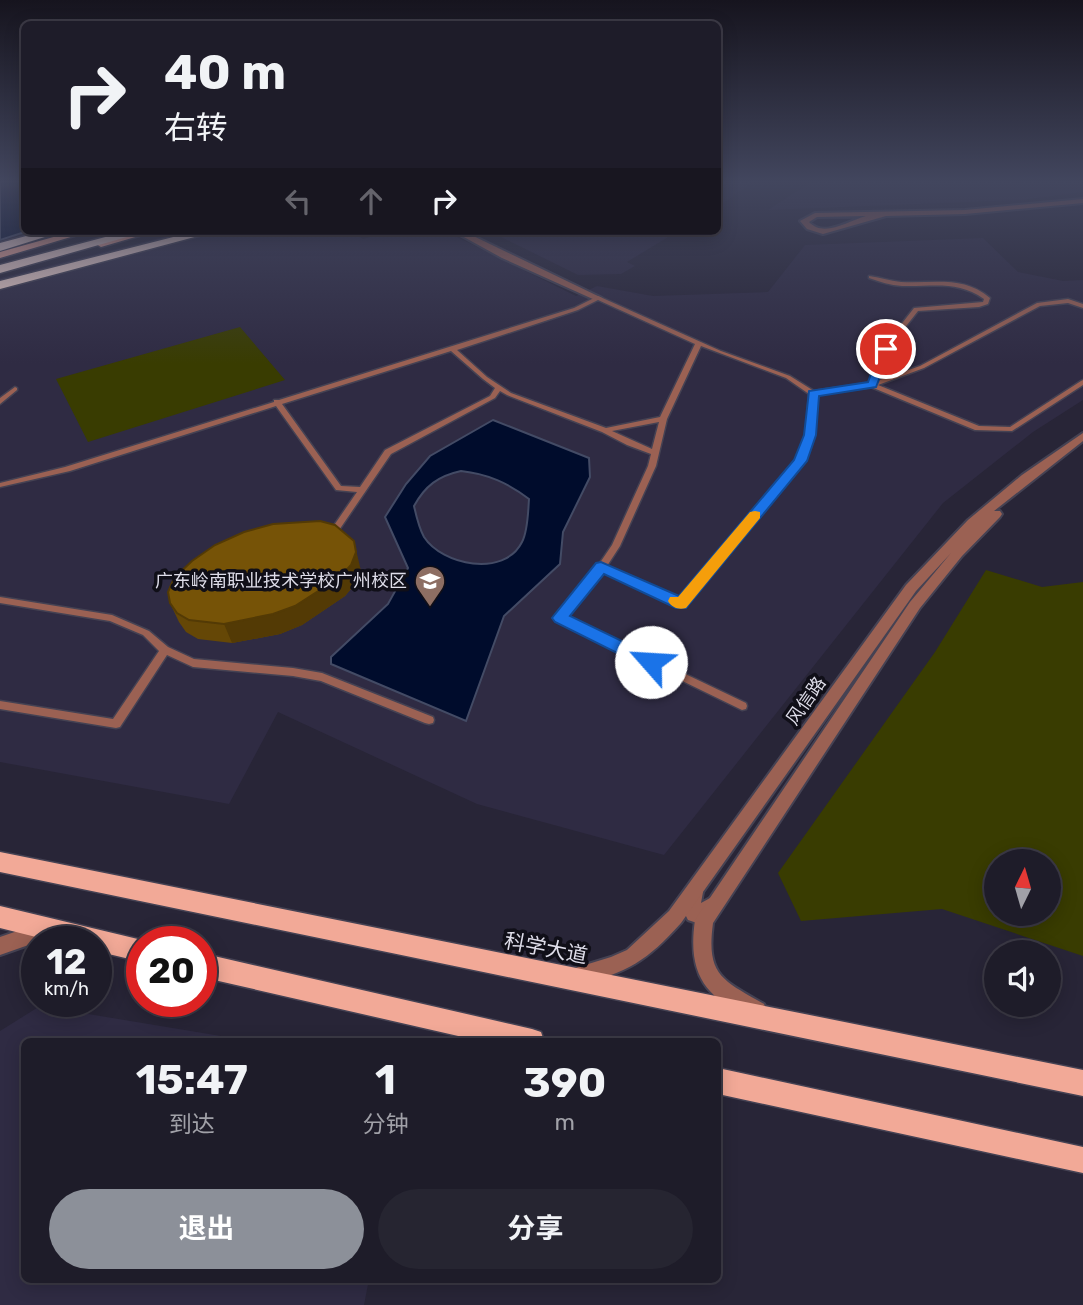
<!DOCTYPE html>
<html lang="zh">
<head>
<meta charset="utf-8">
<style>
	body { margin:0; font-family:Rubik,"Noto Sans SC",sans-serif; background:#262531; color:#f1f3f6; height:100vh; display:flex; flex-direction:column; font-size:26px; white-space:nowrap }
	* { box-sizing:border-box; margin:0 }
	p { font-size:23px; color:#a1a1a8 }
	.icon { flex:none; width:38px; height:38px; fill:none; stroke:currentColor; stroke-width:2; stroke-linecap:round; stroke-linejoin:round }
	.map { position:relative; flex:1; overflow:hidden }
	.drawer { position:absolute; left:21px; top:1038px; width:700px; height:245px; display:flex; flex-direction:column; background:#1e1c29; border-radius:10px; box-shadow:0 4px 18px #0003,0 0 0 2px #3c3a46 }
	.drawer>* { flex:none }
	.top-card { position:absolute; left:21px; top:21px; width:700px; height:214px; border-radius:10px; box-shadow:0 4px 18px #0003,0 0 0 2px #3c3a46; background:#1e1c29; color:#f1f3f6; overflow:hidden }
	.needle { width:46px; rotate:5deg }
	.buttons { position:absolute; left:984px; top:849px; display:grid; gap:14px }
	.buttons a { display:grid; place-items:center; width:77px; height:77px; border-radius:50%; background:#1e1c29; box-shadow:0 4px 18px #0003,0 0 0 2px #3c3a46; font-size:35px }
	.speed { position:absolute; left:21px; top:926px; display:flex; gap:14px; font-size:35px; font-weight:700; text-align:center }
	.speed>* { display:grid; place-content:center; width:91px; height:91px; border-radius:50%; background:#1e1c29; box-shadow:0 4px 18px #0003,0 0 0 2px #3c3a46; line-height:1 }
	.speed small { font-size:18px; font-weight:400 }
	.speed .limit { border:10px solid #d22; background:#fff; color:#111 }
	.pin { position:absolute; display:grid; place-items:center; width:60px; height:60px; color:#fff; margin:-30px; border:4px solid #fff; border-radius:50%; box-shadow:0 2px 7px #0007 }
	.me { position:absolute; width:77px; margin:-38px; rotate:296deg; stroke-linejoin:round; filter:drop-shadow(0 0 5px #0008) }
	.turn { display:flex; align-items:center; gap:24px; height:147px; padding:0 28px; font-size:32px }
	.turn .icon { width:91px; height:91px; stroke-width:2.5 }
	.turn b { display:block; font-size:49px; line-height:60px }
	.lanes { display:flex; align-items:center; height:66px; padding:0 28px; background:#0003; justify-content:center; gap:35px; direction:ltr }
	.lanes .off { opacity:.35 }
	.eta { display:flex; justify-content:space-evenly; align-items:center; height:119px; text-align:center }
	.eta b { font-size:42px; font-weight:700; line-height:49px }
	.cta { display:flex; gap:14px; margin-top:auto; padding:14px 28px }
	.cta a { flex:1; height:80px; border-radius:42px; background:#8c9099; color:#fff; font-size:28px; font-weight:700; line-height:80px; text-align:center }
	.cta a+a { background:#262531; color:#f1f3f6 }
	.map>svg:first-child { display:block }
</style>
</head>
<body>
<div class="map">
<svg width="1083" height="1305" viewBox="0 0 1083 1305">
	<rect width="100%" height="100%" fill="#282537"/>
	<path fill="#2f2b43" d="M 718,180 L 755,180 L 718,207 Z
		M 814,180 L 1083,180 L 1083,192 L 1021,200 L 768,210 Z
		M 187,231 L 351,231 L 363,239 L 391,231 L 445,231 L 576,296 L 597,286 L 653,296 L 768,292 L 805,245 L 983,238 L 1018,272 L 1063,281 L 1083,280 L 1083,400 L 1033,432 L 943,503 L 664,855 L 477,804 L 278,712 L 229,804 L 0,762 L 0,278 Z
		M 489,231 L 678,231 L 627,262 L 635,266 L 621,274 L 578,275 Z
		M 40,1006 L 251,1041 L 24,1041 L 24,1279 L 369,1279 L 364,1305 L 0,1305 L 0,1031 Z"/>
	<path fill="#393c01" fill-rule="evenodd" d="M 240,327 L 285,380 L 88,442 L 56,379 Z
		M 986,570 L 1042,587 L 1083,582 L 1083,956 L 942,909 L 801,921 L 778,873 L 935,652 ZM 996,861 L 1048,861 L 1048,914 L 996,914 Z"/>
	<path fill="#000c2c" stroke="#434b65" stroke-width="2" fill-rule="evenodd" d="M 0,180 L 24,180 L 24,231 L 28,231 L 0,240 Z
		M 493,420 L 589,458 L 590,477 L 563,532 L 560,564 L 504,616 L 466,721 L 331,664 L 331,657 L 388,604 L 408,568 L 385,517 L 406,484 L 430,456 ZM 461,471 C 488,474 508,483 529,499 C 528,512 528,531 522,542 C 504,578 442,565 424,537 C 419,528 416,515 414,506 C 425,486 438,476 461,471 Z"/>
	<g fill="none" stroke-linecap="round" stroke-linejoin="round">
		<g stroke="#454253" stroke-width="3">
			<path id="service" d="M 869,276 C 879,277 890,281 901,282 C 933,284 963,275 990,298 L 988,304 L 979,307 L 918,311 L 888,349 L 877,381 L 920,366 L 1037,303 L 1068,299 L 1083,304 L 1083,308 L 1068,303 L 1040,306 L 924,368 L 878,385 L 979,426 L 1010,427 L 1081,381 L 1083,380 L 1083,385 L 1012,431 L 975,430 L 871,387 L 816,395 L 814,435 L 804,461 L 684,606 L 678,606 L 603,572 L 566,617 L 746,703 L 747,706 L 746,709 L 742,710 L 557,620 L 555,618 L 557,616 L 589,579 L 612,545 L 648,466 L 651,454 L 627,445 L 602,432 L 507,395 L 500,391 L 495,398 L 391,454 L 335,536 L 332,537 L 328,534 L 357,492 L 336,490 L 276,406 L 70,471 L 0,487 L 0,483 L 65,467 L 274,402 L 274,400 L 279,400 L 574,308 L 598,296 L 721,351 L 790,376 L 814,391 L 869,383 L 882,349 L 914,308 L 983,302 L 984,299 C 957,280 933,287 902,286 C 890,285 880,282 869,278 ZM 598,300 L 695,344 L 660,417 L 606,428 L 511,393 L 487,377 L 457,350 L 578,310 ZM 701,346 L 786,378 L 809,394 L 806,435 L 796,460 L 680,600 L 607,566 L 620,546 L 656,466 L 667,419 ZM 451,351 L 483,379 L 495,388 L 490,396 L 385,450 L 360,487 L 341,486 L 282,404 ZM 659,422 L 652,449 L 612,431 Z
				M 15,387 L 17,388 L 17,390 L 0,404 L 0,398 Z
				M 0,597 L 112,615 L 149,631 L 168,647 L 194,659 L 293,668 L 322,673 L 433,717 L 434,720 L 433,723 L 429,724 L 425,723 L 321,681 L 293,676 L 193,667 L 167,655 L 120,727 L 116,728 L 0,709 L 0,701 L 113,719 L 159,651 L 143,635 L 110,621 L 0,603 Z"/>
		</g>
		<g stroke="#454253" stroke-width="4">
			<path id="minor" d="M 1083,199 L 1083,203 L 965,214 L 886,216 L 823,234 L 807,229 L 800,221 L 815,213 L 965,210 ZM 866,216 C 848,221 824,238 809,222 L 817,217 Z
				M 453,231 L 463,231 L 602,298 L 595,300 L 502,258 Z
				M 694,884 L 700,886 L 703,892 L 701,903 L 712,897 L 718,899 L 721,905 L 718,911 L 700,924 L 688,920 L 682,908 L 688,886 Z"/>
		</g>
		<g stroke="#454253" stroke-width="4">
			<path id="tertiary" d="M 1083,433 L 1083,441 L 994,511 L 1000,511 L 1002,514 L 1000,517 L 962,556 L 920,608 L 713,923 C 706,975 722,980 764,1004 L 767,1011 L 764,1018 L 757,1021 C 706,999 687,976 695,920 L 910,602 L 951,553 L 916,591 L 681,923 C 647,961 628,972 579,985 L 572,983 L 570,976 L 572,969 L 611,957 L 627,950 L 669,911 L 906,585 L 968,520 L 1022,475 Z
				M 49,924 L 55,927 L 58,933 L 55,939 L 37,942 L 0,955 L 0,937 L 35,925 Z"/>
		</g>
		<g stroke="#454253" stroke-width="3">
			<path id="primary" d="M 75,231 L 91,231 L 0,258 L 0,252 Z
				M 139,231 L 156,231 L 101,247 L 96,244 Z
				M 0,852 L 1083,1070 L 1083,1096 L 0,872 Z
				M 0,906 L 142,940 L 147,942 L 142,942 L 142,962 L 96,951 L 96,942 L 56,942 L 0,928 Z
				M 201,953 L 532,1029 L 541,1032 L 544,1041 L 480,1041 L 201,977 Z
				M 718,1068 L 1083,1147 L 1083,1173 L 718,1094 Z"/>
		</g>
		<g stroke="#454253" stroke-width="3">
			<path id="motorway" d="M 45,231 L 64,231 L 0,251 L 0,243 Z
				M 128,231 L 148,231 L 0,273 L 0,265 Z
				M 197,231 L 217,231 L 0,289 L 0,281 Z"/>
		</g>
		<use href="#service" fill="#9b6153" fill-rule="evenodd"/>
		<use href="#minor" fill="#9b6153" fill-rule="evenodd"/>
		<use href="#tertiary" fill="#9b6153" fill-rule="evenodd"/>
		<use href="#primary" fill="#f2a997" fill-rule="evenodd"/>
		<use href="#motorway" fill="#f2d4cc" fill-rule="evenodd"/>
	</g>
	<path fill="#654706" d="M 361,571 L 355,584 L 345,596 L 302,625 L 280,634 L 232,643 L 198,639 L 186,632 L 179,622 L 170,603 Z"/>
	<path fill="#533a05" d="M 354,541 L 361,571 L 355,584 L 345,596 L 302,625 L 280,634 L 232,643 L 224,624 Z"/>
	<path fill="#765307" stroke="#533a05" stroke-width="2" d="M 320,521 L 335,525 L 354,541 L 356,552 L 351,565 L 340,577 L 295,606 L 273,614 L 224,624 L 189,620 L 177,613 L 170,603 L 168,592 L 174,578 L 192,561 L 215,545 L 244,532 L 273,524 Z"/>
	<linearGradient id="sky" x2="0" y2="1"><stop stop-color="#16141e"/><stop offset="0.5" stop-color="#42465e"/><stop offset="1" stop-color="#42465e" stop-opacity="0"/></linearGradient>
	<rect width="1083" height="363" fill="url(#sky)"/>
	<path fill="#1a73e8" stroke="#114b97" stroke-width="2" d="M 886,346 L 891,349 L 876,387 L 819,396 L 816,435 L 807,461 L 686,608 L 676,608 L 604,574 L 570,616 L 657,658 L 659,662 L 657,667 L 645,667 L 555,622 L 552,618 L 555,614 L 596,563 L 601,562 L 679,596 L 794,460 L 804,435 L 809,391 L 868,382 L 880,349 Z"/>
	<path fill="#f59e0b" d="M 755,511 L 760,512 L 760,518 L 686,608 C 679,610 672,608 668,601 L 670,597 L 678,597 L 750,512 Z"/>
	<defs>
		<g id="university-pin" transform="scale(1.575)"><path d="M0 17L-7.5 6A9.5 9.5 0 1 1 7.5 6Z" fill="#8d6e63" stroke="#100f18"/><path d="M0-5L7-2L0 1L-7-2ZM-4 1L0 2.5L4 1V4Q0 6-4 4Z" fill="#fff"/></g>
	</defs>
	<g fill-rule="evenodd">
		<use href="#university-pin" x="430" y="581"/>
	</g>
	<g text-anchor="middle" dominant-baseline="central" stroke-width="7" stroke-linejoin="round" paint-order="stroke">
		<g font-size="18" fill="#dedde9" stroke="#100f18" text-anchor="end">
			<text x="407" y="581">广东岭南职业技术学校广州校区</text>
		</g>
		<g font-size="18" fill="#dedde9" stroke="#100f18">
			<text transform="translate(806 701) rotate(-55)">风信路</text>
		</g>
		<g font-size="21" fill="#dedde9" stroke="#100f18">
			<text transform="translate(546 948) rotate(11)">科学大道</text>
		</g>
	</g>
</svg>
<div class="buttons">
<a><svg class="needle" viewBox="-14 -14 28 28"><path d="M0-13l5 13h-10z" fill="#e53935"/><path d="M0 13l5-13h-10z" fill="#a1a1a8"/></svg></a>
<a><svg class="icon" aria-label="sound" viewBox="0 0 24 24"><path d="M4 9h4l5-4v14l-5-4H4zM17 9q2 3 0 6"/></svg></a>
</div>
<div class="speed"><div>12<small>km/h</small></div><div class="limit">20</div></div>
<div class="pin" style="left:886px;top:349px;background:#d93025"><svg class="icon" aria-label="arrive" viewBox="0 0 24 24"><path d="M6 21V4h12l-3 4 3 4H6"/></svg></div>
<svg class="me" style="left:651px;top:662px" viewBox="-20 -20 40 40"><circle r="19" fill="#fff"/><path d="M0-13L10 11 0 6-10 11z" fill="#1a73e8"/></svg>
<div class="top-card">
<div class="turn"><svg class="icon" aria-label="right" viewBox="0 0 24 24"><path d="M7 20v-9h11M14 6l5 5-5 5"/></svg><div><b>40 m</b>右转</div></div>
<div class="lanes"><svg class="icon off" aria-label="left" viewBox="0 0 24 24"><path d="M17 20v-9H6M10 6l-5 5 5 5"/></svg><svg class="icon off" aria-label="ahead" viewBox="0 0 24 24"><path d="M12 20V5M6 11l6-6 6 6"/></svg><svg class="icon" aria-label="right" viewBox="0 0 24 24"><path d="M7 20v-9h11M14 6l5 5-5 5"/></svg></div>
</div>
<section class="drawer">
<div class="eta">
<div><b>15:47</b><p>到达</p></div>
<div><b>1</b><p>分钟</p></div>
<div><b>390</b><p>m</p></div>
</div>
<div class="cta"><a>退出</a><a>分享</a></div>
</section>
</div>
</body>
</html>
